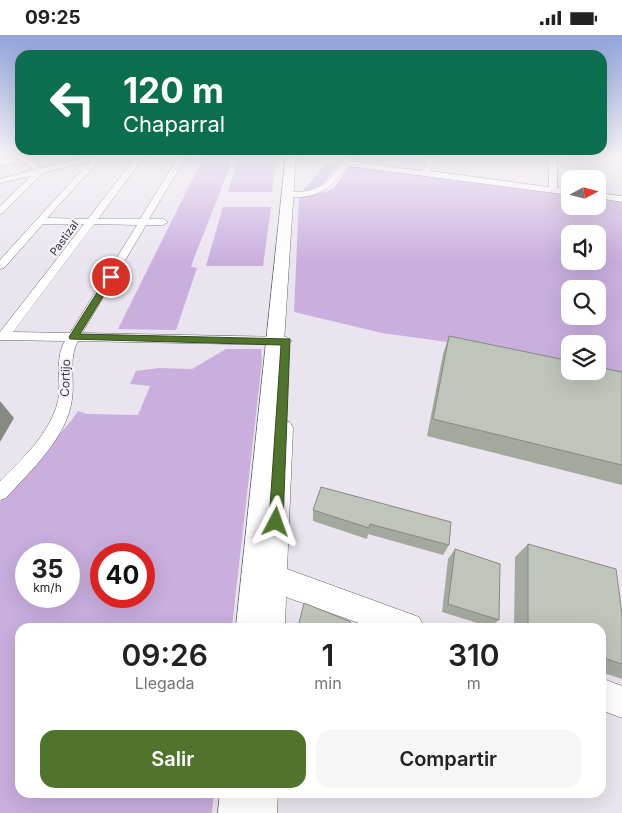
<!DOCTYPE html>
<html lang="es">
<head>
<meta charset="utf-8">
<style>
	body { margin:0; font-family:Inter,sans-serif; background:#f6f6f6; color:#222; height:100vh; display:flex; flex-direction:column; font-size:19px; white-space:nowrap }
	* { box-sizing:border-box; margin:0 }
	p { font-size:16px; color:#767676 }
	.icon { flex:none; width:28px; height:28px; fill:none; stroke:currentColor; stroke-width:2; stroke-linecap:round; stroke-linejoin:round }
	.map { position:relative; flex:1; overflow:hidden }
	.side { position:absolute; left:15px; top:588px; width:591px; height:175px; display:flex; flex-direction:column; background:#fff; border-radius:15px; box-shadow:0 5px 20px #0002 }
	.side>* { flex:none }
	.hud { position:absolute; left:15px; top:15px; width:592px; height:105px; border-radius:15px; box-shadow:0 5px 20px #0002; background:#0b6e4f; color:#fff; overflow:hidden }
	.needle { width:32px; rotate:83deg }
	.fabs { position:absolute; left:561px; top:135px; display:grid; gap:10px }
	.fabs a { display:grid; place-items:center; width:45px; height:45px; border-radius:10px; background:#fff; box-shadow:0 5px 20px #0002; font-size:25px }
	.speed { position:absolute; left:15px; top:508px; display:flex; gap:10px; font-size:25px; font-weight:700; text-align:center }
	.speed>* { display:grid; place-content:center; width:65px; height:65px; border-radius:50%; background:#fff; box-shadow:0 5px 20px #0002; line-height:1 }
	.speed small { font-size:12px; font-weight:400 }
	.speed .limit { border:8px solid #d22; background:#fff; color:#111 }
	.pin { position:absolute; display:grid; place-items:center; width:42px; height:42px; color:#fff; margin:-21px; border:2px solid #fff; border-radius:50%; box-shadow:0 1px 5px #0007 }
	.me { position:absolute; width:55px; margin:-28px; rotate:4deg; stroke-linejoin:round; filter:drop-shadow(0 0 4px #0008) }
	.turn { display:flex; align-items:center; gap:18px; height:105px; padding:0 25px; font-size:22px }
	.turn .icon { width:65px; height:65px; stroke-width:2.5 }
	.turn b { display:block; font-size:35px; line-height:42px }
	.eta { display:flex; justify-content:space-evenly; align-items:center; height:85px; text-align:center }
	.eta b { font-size:30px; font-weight:600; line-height:35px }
	.action { display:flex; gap:10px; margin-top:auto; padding:10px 25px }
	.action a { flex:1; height:58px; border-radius:15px; background:#51742c; color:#fff; font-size:20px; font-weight:600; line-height:58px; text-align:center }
	.action a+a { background:#f6f6f6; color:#222 }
	.status { display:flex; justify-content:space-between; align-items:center; height:35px; padding:0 25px; background:#fff; direction:ltr }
	.status svg { height:14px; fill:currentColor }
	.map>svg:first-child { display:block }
</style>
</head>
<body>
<div class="status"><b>09:25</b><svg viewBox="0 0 49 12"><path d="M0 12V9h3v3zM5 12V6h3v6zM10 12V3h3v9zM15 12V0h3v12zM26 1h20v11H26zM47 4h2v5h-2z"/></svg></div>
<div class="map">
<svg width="622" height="778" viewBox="0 0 622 778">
	<rect width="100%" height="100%" fill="#eae4ef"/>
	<path fill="#c9aede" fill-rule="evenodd" d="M 205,119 L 230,119 L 227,126 L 231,129 L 194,223 L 191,232 L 197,233 L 176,295 L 118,294 Z
		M 239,119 L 277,119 L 272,157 L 228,157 Z
		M 326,128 L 338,130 C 328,143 321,155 303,156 Z
		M 350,130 L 570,159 L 570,171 L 598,171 L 598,163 L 622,166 L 622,342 L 598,336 L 598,309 L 570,309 L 570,332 L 447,307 L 382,298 L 294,277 L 299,163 L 326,157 L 334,153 ZM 570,199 L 598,199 L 598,226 L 570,226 ZM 570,254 L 598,254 L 598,281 L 570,281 Z
		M 223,172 L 271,172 L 263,231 L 206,231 Z
		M 226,314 L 261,314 L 262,326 L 232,592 L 20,592 L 20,758 L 214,758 L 212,778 L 0,778 L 0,467 L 71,386 L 78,376 L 87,379 L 138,380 L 150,351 L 130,349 L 136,336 L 159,333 L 192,334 ZM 26,519 L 69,519 L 69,561 L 26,561 ZM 101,519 L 144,519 L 144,561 L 101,561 Z"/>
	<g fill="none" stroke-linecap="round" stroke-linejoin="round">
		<g stroke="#67616b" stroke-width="1">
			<path id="street" d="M 7,119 L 24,121 L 41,133 L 102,119 L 102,123 L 47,183 L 88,184 L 138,119 L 146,119 L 98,184 L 140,184 L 180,119 L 188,119 L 149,184 L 163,184 L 168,187 L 163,190 L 146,190 L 82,298 L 286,302 L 292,306 L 286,310 L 78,306 C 68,324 75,345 72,364 C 67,403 31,435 6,463 L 0,465 L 0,446 C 22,424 50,399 58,366 C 62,347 54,324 65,306 L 0,305 L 0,297 L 84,189 L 43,189 L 4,233 L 0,234 L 0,225 L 90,126 L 43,138 L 3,178 L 0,179 L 0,171 L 31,141 L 0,148 L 0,144 L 34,135 L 19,125 L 7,123 ZM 94,189 L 137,190 L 70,298 L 13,297 Z
				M 349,119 L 356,121 L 352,126 L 422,136 L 430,119 L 438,119 L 430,136 L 549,152 L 549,119 L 557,119 L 557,153 L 570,154 L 570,160 L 348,131 C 334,149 323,161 299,162 C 293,162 288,163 284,160 C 291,155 303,158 311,155 C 329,151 339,132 349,119 Z
				M 598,158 L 622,161 L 622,167 L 598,163 Z"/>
		</g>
		<g stroke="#67616b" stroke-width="1">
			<path id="secondary" d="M 24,119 L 42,119 L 41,121 L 0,131 L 0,125 Z
				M 286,119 L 296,119 L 279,386 L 290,387 L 293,393 L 287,534 L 419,582 L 424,592 L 370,592 L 286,562 L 285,592 L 236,592 Z
				M 601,643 L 622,651 L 622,683 L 601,675 Z
				M 220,758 L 278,758 L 277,778 L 218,778 Z"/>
		</g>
		<use href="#street" fill="#fff" fill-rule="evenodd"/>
		<use href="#secondary" fill="#fff" fill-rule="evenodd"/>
	</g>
	<path fill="#a4a9a0" d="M 449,301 L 622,337 L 622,450 L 427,401 L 443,319 Z
		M 321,452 L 449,510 L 443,520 L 368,499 L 367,504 L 313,486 L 313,475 Z
		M 528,509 L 622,579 L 622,644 L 601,637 L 601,592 L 514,592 L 515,522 Z
		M 455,514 L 499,585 L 490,592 L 442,577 L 448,524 Z"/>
	<path fill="#868a82" d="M 0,366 L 14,383 L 0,407 Z"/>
	<path fill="#bfc5ba" stroke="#868a82" d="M 449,301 L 570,326 L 570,336 L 598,336 L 598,332 L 622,337 L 622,430 L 433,384 Z
		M 321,452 L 451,487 L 449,510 L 370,489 L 369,493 L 313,475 Z
		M 528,509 L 616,534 L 622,579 L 622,629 L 601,622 L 601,592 L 528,592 Z
		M 455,514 L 500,529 L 499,585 L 448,569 Z
		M 304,568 L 351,587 L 349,592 L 298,592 Z"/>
	<linearGradient id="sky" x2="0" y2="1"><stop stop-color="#90a4da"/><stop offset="0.52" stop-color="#f6f3f8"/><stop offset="1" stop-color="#f6f3f8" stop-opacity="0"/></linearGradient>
	<rect width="622" height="228" fill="url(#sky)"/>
	<path fill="#51742c" stroke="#354b1d" d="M 108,240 L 115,242 L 80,299 L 290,304 L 283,487 L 281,492 L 276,493 L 271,492 L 269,487 L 281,310 L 70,304 L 69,302 Z"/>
	<g text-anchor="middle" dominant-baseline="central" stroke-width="4.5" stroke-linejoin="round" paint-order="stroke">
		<g font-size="11" fill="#353237" stroke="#f7f1fc">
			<text transform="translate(64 203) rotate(-54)">Pastizal</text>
		</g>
		<g font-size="12" fill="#353237" stroke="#f7f1fc">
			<text transform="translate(65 343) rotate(-88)">Cortijo</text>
		</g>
	</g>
</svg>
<div class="fabs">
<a><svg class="needle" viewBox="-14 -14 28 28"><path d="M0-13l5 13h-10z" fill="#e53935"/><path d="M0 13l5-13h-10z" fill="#767676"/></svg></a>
<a><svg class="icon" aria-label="sound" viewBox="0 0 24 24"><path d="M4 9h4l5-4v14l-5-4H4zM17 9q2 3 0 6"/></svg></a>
<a><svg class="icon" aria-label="search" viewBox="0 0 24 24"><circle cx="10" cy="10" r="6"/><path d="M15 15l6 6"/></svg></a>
<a><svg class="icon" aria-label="layers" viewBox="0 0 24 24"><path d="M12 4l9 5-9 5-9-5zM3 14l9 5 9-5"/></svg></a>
</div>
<div class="speed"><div>35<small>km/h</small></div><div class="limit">40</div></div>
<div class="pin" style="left:111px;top:242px;background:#d93025"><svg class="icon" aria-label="arrive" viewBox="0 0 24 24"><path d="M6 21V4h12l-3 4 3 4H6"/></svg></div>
<svg class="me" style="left:276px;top:487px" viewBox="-20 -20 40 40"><path d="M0-17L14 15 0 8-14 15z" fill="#51742c" stroke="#fff" stroke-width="4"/></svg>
<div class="hud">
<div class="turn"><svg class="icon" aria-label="left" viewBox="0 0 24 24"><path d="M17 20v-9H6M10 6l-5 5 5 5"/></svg><div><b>120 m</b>Chaparral</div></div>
</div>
<section class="side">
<div class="eta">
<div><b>09:26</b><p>Llegada</p></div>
<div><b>1</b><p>min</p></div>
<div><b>310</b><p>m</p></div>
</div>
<div class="action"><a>Salir</a><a>Compartir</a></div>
</section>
</div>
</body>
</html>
